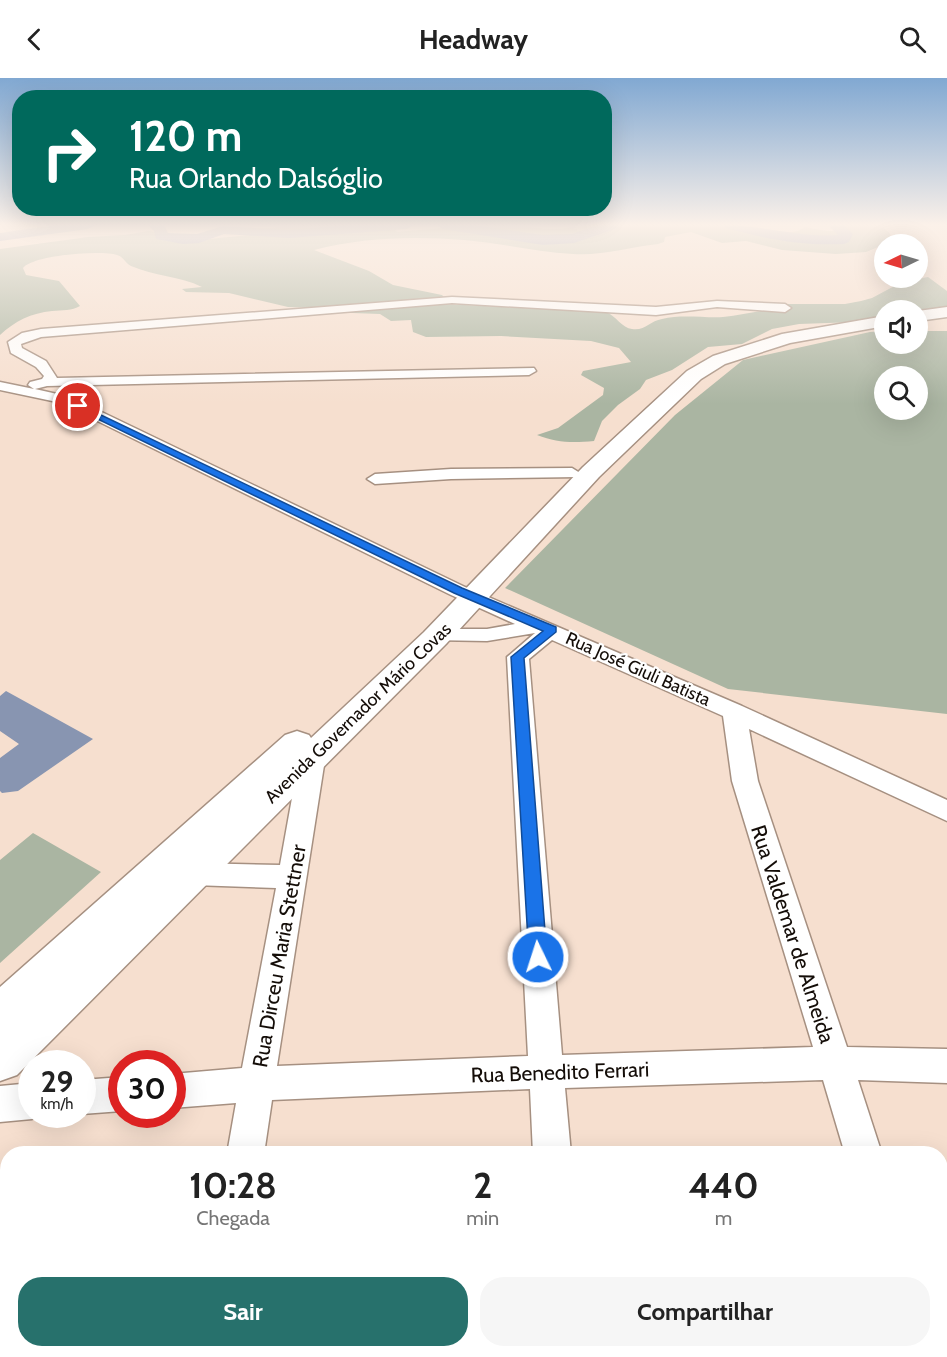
<!DOCTYPE html>
<html lang="pt">
<head>
<meta charset="utf-8">
<style>
	body { margin:0; font-family:Cabin,sans-serif; background:#f6f6f6; color:#222; height:100vh; display:flex; flex-direction:column; font-size:22px; white-space:nowrap }
	* { box-sizing:border-box; margin:0 }
	p { font-size:20px; color:#767676 }
	.icon { flex:none; width:33px; height:33px; fill:none; stroke:currentColor; stroke-width:2; stroke-linecap:round; stroke-linejoin:round }
	.map { position:relative; flex:1; overflow:hidden }
	.panel { position:absolute; left:0px; top:1068px; width:948px; height:212px; display:flex; flex-direction:column; background:#fff; border-radius:24px 24px 0 0; box-shadow:0 6px 24px #0002 }
	.panel>* { flex:none }
	.hud { position:absolute; left:12px; top:12px; width:600px; height:126px; border-radius:24px; box-shadow:0 6px 24px #0002; background:#00695c; color:#fff; overflow:hidden }
	.needle { width:39px; rotate:265deg }
	.tools { position:absolute; left:874px; top:156px; display:grid; gap:12px }
	.tools a { display:grid; place-items:center; width:54px; height:54px; border-radius:50%; background:#fff; box-shadow:0 6px 24px #0002; font-size:30px }
	.speed { position:absolute; left:18px; top:972px; display:flex; gap:12px; font-size:30px; font-weight:700; text-align:center }
	.speed>* { display:grid; place-content:center; width:78px; height:78px; border-radius:50%; background:#fff; box-shadow:0 6px 24px #0002; line-height:1 }
	.speed small { font-size:15px; font-weight:400 }
	.speed .limit { border:9px solid #d22; background:#fff; color:#111 }
	.pin { position:absolute; display:grid; place-items:center; width:51px; height:51px; color:#fff; margin:-26px; border:3px solid #fff; border-radius:50%; box-shadow:0 2px 6px #0007 }
	.me { position:absolute; width:66px; margin:-33px; rotate:356deg; stroke-linejoin:round; filter:drop-shadow(0 0 4px #0008) }
	.turn { display:flex; align-items:center; gap:21px; height:126px; padding:0 18px; font-size:27px }
	.turn .icon { width:78px; height:78px; stroke-width:2.5 }
	.turn b { display:block; font-size:42px; line-height:51px }
	.eta { display:flex; justify-content:space-evenly; align-items:center; height:102px; text-align:center }
	.eta b { font-size:36px; font-weight:800; line-height:42px }
	.primary-button { display:flex; gap:12px; margin-top:auto; padding:12px 18px }
	.primary-button a { flex:1; height:69px; border-radius:24px; background:#27716c; color:#fff; font-size:24px; font-weight:800; line-height:69px; text-align:center }
	.primary-button a+a { background:#f6f6f6; color:#222 }
	header { display:flex; justify-content:space-between; align-items:center; height:78px; padding:0 18px; background:#fff; font-size:27px; font-weight:800 }
	.map>svg:first-child { display:block }
</style>
</head>
<body>
<header><svg class="icon" aria-label="back" viewBox="0 0 24 24"><path d="M15 5l-7 7 7 7"/></svg>Headway<svg class="icon" aria-label="search" viewBox="0 0 24 24"><circle cx="10" cy="10" r="6"/><path d="M15 15l6 6"/></svg></header>
<div class="map">
<svg width="947" height="1279" viewBox="0 0 947 1279">
	<rect width="100%" height="100%" fill="#f6dfcf"/>
	<path fill="#aab5a2" fill-rule="evenodd" d="M 304,147 L 404,147 L 395,152 L 397,154 C 432,151 467,147 502,147 C 530,147 552,156 579,147 L 738,147 L 786,155 L 798,153 L 805,149 L 827,153 L 841,153 L 835,147 L 889,147 L 883,150 L 889,154 L 892,161 L 890,164 L 866,174 L 836,176 L 782,172 L 746,163 L 722,165 L 691,154 L 665,159 L 664,164 L 658,166 C 629,169 602,178 573,176 C 536,174 500,165 464,162 C 416,158 362,159 314,172 L 369,193 L 393,207 L 442,217 L 444,219 L 440,224 L 444,226 L 606,234 C 616,238 622,250 632,251 C 645,253 650,243 662,241 C 681,236 703,240 723,239 C 741,237 759,232 778,231 L 769,226 L 845,226 L 861,223 L 872,220 L 902,204 L 928,199 L 947,213 L 947,228 L 918,239 L 918,232 L 885,232 L 885,243 L 799,246 L 772,251 L 742,266 L 708,269 L 672,292 L 646,302 L 640,311 L 618,327 L 602,343 L 594,363 C 573,365 557,365 537,357 L 558,350 L 603,317 L 604,310 L 581,297 L 583,293 L 631,284 L 619,270 L 591,263 L 501,258 L 426,259 L 413,254 L 411,242 L 391,243 L 380,236 L 326,234 L 315,230 L 288,229 L 229,215 L 186,214 L 182,211 L 202,209 C 180,198 154,198 131,188 C 125,185 123,178 117,177 C 101,172 33,177 23,190 L 26,197 L 59,203 L 80,228 C 72,233 62,232 52,233 C 31,235 15,243 0,257 L 0,171 L 88,159 L 125,157 L 148,153 L 157,154 L 164,161 L 197,162 L 262,156 L 258,151 Z
		M 885,253 L 885,266 L 918,266 L 918,253 L 947,253 L 947,636 L 728,611 L 505,510 L 675,337 L 743,282 L 870,254 ZM 885,298 L 918,298 L 918,332 L 885,332 Z
		M 33,755 L 101,794 L 0,885 L 0,782 Z"/>
	<path fill="#8895b1" d="M 6,613 L 93,661 L 18,713 L 2,715 L 0,713 L 0,680 L 19,666 L 0,653 L 0,618 Z"/>
	<g fill="none" stroke-linecap="round" stroke-linejoin="round">
		<path fill="#8895b1" fill-rule="evenodd" d="M 55,147 L 95,147 L 88,151 L 0,163 L 0,155 Z
			M 148,147 L 164,147 L 168,155 L 197,156 L 223,148 L 289,152 L 348,147 L 414,147 L 407,151 L 289,160 L 224,156 L 199,165 L 183,166 L 156,161 L 154,153 Z
			M 436,147 L 473,147 L 543,157 L 572,156 L 598,147 L 620,147 L 618,150 L 574,165 L 543,167 L 443,151 Z
			M 724,147 C 762,147 799,160 838,157 L 828,147 L 844,147 L 853,156 L 849,164 L 844,166 C 803,168 765,161 726,150 Z"/>
		<g stroke="#a69081" stroke-width="3">
			<path id="minor" d="M 452,219 L 656,229 L 717,223 L 785,226 L 791,230 L 785,234 L 717,229 L 656,237 L 452,225 L 41,259 L 21,266 L 22,270 L 46,283 L 57,300 L 534,290 L 536,293 L 529,297 L 47,308 L 35,311 L 66,318 L 83,325 L 465,509 L 742,628 L 947,722 L 947,743 L 749,651 L 758,703 L 847,969 L 947,971 L 947,1005 L 858,1002 L 882,1076 L 845,1076 L 823,1002 L 565,1010 L 571,1076 L 533,1076 L 530,1011 L 272,1022 L 264,1076 L 227,1076 L 236,1025 L 172,1030 L 172,996 L 242,990 L 276,810 L 193,807 L 183,804 L 179,796 L 183,788 L 193,785 L 280,787 L 299,681 L 303,675 L 312,672 L 321,675 L 325,681 L 277,988 L 528,978 L 507,579 L 535,555 L 487,563 L 430,562 L 427,557 L 430,552 L 438,551 L 487,551 L 515,546 L 451,517 L 73,331 L 57,324 L 0,312 L 0,304 L 34,311 L 28,307 L 30,304 L 42,301 L 44,298 L 36,289 L 11,275 L 8,264 L 22,255 L 41,251 ZM 552,562 L 723,638 L 732,703 L 813,969 L 562,977 L 529,581 Z
				M 572,390 L 580,395 L 578,399 L 451,401 L 375,406 L 367,401 L 375,396 L 451,391 Z
				M 122,999 L 122,1033 L 82,1036 L 82,1002 Z
				M 32,1005 L 32,1036 L 42,1036 L 32,1041 L 0,1044 L 0,1008 Z
				M 940,1256 L 947,1266 L 947,1279 L 909,1279 L 907,1272 L 940,1272 Z
				M 191,1272 L 233,1272 L 233,1279 L 189,1279 Z
				M 548,1272 L 590,1272 L 591,1279 L 547,1279 Z"/>
		</g>
		<g stroke="#a69081" stroke-width="3">
			<path id="secondary" d="M 947,229 L 947,239 L 918,243 L 918,233 Z
				M 885,238 L 885,248 L 790,265 L 725,286 L 701,301 L 599,399 L 446,566 L 17,997 L 0,1003 L 0,909 L 285,657 L 297,653 L 309,657 L 311,660 L 424,554 L 583,389 L 687,293 L 713,278 L 782,256 Z"/>
		</g>
		<use href="#minor" fill="#fff" fill-rule="evenodd"/>
		<use href="#secondary" fill="#fff" fill-rule="evenodd"/>
	</g>
	<linearGradient id="sky" x2="0" y2="1"><stop stop-color="#81a8d2"/><stop offset="0.45" stop-color="#fbf1e9"/><stop offset="1" stop-color="#fbf1e9" stop-opacity="0"/></linearGradient>
	<rect width="947" height="326" fill="url(#sky)"/>
	<path fill="#1a73e8" stroke="#114b97" stroke-width="1.5" d="M 78,326 L 462,510 L 556,549 L 556,554 L 524,580 L 547,879 L 544,884 L 538,886 L 531,884 L 529,879 L 511,579 L 543,553 L 454,515 L 75,330 L 74,328 Z"/>
	<g text-anchor="middle" dominant-baseline="central" stroke-width="4.5" stroke-linejoin="round" paint-order="stroke">
		<g font-size="18" fill="#140d08" stroke="#fff">
			<text transform="translate(638 591) rotate(24)">Rua José Giuli Batista</text>
			<text transform="translate(358 635) rotate(-44)">Avenida Governador Mário Covas</text>
		</g>
		<g font-size="21" fill="#140d08" stroke="#fff">
			<text transform="translate(793 856) rotate(72)">Rua Valdemar de Almeida</text>
			<text transform="translate(279 878) rotate(-80)">Rua Dirceu Maria Stettner</text>
			<text transform="translate(560 994) rotate(-2)">Rua Benedito Ferrari</text>
		</g>
	</g>
</svg>
<div class="tools">
<a><svg class="needle" viewBox="-14 -14 28 28"><path d="M0-13l5 13h-10z" fill="#e53935"/><path d="M0 13l5-13h-10z" fill="#767676"/></svg></a>
<a><svg class="icon" aria-label="sound" viewBox="0 0 24 24"><path d="M4 9h4l5-4v14l-5-4H4zM17 9q2 3 0 6"/></svg></a>
<a><svg class="icon" aria-label="search" viewBox="0 0 24 24"><circle cx="10" cy="10" r="6"/><path d="M15 15l6 6"/></svg></a>
</div>
<div class="speed"><div>29<small>km/h</small></div><div class="limit">30</div></div>
<div class="pin" style="left:78px;top:328px;background:#d93025"><svg class="icon" aria-label="arrive" viewBox="0 0 24 24"><path d="M6 21V4h12l-3 4 3 4H6"/></svg></div>
<svg class="me" style="left:538px;top:879px" viewBox="-20 -20 40 40"><circle r="17" fill="#1a73e8" stroke="#fff" stroke-width="3"/><path d="M0-11L8 9 0 5-8 9z" fill="#fff"/></svg>
<div class="hud">
<div class="turn"><svg class="icon" aria-label="right" viewBox="0 0 24 24"><path d="M7 20v-9h11M14 6l5 5-5 5"/></svg><div><b>120 m</b>Rua Orlando Dalsóglio</div></div>
</div>
<section class="panel">
<div class="eta">
<div><b>10:28</b><p>Chegada</p></div>
<div><b>2</b><p>min</p></div>
<div><b>440</b><p>m</p></div>
</div>
<div class="primary-button"><a>Sair</a><a>Compartilhar</a></div>
</section>
</div>
</body>
</html>
